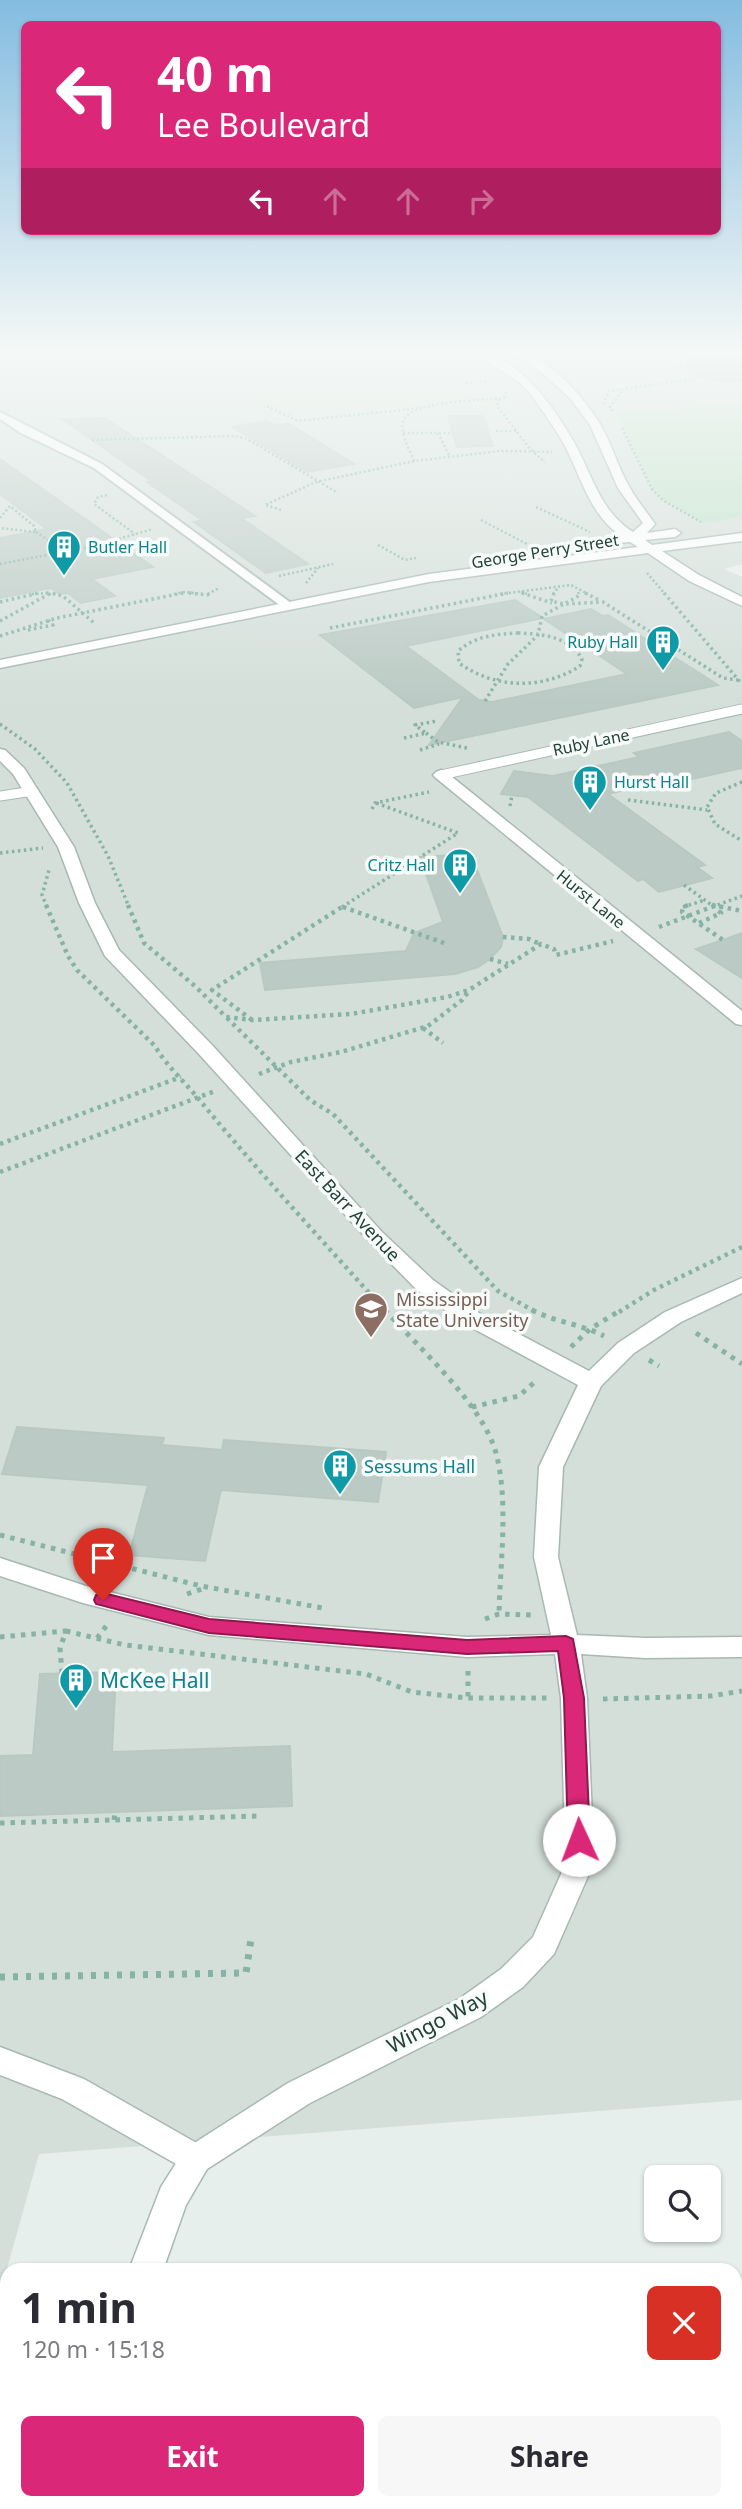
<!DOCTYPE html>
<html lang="en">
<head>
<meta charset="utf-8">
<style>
	body { margin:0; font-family:"Noto Sans",sans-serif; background:#f7f7f7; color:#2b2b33; height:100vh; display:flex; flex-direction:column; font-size:26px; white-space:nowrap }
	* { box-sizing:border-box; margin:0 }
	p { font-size:23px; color:#7c7c81 }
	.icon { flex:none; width:38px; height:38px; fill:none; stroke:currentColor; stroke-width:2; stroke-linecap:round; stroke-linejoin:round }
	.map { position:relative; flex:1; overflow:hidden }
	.drawer { position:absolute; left:0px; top:2263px; width:742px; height:247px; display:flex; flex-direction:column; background:#fff; border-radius:21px 21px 0 0; box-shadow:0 2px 5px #0004 }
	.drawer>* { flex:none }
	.banner { position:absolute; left:21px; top:21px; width:700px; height:214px; border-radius:10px; box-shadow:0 2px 5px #0004; background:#db2777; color:#fff; overflow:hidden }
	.controls { position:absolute; left:644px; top:2165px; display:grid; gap:14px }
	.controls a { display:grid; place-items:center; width:77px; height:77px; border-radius:10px; background:#fff; box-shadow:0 2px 5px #0004; font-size:35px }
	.pin { position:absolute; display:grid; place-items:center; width:60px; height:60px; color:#fff; margin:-72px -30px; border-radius:50% 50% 50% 0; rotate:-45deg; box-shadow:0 0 7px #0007 }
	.pin .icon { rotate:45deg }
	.me { position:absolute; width:77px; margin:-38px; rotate:358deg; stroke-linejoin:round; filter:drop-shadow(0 0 5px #0008) }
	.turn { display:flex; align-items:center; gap:24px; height:147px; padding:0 21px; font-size:32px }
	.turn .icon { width:91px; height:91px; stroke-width:2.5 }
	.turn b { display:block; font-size:49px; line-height:60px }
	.lanes { display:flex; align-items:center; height:66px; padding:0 21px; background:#0003; justify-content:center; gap:35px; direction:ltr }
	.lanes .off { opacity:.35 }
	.round { display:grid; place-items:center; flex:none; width:74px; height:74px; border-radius:10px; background:#f7f7f7 }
	.overview { display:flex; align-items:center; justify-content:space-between; height:119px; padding:0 21px }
	h1 { font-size:42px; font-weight:700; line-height:52px }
	.primary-button { display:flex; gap:14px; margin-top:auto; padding:14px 21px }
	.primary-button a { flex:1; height:80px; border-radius:10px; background:#db2777; color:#fff; font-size:28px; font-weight:700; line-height:80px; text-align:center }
	.primary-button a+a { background:#f7f7f7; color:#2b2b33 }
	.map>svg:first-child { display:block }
</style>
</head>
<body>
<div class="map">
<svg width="742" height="2509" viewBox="0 0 742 2509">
	<rect width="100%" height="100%" fill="#e6efeb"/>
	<path fill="#d4dfda" d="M 0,351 L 742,351 L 742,564 L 724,569 L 742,577 L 742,2100 L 39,2154 L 0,2294 Z"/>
	<path fill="#bfe0c8" d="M 742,403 L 742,517 L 704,523 L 665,501 L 653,489 L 616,415 Z"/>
	<path fill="#bbcac4" stroke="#b8c9c2" stroke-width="2" d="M 685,351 L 742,351 L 742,382 L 710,380 L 689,373 Z
		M 448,416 L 483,416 L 493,446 L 457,447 Z
		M 105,418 L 255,516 L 241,518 L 308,564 L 266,573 L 194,522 L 202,520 L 147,482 L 151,481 L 62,419 Z
		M 267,421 L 276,425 L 288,423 L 354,464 L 307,472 L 232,427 Z
		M 0,459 L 153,567 L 92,579 L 115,596 L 81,603 L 68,593 L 59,594 L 51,588 L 0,598 L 0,538 L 47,529 L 0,494 Z
		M 515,600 L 543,618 L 406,646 L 479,700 L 492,702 L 627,674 L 544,619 L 591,609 L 603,616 L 608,615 L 718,685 L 429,745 L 463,697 L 414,708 L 320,635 Z
		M 729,732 L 742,741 L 742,768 L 674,783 L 669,779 L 608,794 L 705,865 L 697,867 L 712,878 L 659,892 L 643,879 L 638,881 L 528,797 L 501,794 L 514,771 L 553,776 L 639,757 L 634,753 Z
		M 471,854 L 503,937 L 501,947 L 490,959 L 478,967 L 455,974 L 265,990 L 260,963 L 406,951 L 414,933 L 443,922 L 420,857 Z
		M 742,933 L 742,978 L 696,949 L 723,940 Z
		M 17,1427 L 164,1438 L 162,1445 L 222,1450 L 224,1440 L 386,1452 L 378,1502 L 221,1490 L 205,1561 L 129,1555 L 148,1485 L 2,1474 Z
		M 116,1672 L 112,1752 L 290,1746 L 292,1806 L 0,1816 L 0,1756 L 33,1755 L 40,1674 Z"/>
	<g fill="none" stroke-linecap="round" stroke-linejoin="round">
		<g stroke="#a8b8b2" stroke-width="9">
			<path id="service-far1" d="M 135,351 L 200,351"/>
		</g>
		<g stroke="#a8b8b2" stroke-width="11">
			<path id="service" d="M 441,775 L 742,709
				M 0,796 L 33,791"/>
		</g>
		<g stroke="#a8b8b2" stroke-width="4">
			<path id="pedestrian" d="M 0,412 L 102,464 L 295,606 L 285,609 L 94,468 L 21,433 L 0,419 Z"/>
		</g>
		<g stroke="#a8b8b2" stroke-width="3">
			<path id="minor" d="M 441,770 L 446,772 L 742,1011 L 742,1025 L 736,1024 L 436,778 L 433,775 L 436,772 Z
				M 0,2047 L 84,2079 L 207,2149 L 212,2159 L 207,2169 L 196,2174 L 185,2169 L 62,2099 L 0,2075 Z
				M 568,2502 L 615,2502 L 618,2509 L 571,2509 Z"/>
		</g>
		<g stroke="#a8b8b2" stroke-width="3">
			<path id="tertiary" d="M 472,351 C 516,351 556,410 575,444 C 593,477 600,511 633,532 L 643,523 L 618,488 L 590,425 L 570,398 L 540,371 L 509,351 C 545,351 582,395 600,424 C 612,444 618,468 630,488 C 637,501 647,512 655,524 L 647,533 L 675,529 L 681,533 L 675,537 L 645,540 L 652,545 L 742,533 L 742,541 L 662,551 L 699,575 L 742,597 L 742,606 L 689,581 L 648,553 L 429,582 L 0,668 L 0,660 L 429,574 L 638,547 L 630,542 L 602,544 L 602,538 L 621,536 C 590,515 581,477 565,446 C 556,429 543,412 532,396 C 517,375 491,368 472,351 Z
				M 0,749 L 5,750 L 24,768 L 74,847 L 95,903 L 119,950 L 212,1045 L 382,1232 L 433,1280 L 479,1313 L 589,1371 L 618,1343 L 665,1312 L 742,1278 L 742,1293 L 681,1322 L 634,1353 L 601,1386 L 563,1467 L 558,1557 L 577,1635 L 645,1638 L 742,1637 L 742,1657 L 645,1658 L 581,1654 L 587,1698 L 593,1840 L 589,1874 L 554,1954 L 523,1987 L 481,2017 L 310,2103 L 207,2169 L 186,2205 L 163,2270 L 129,2270 L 161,2187 L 185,2149 L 288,2083 L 459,1999 L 501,1969 L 533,1937 L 561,1874 L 565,1840 L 561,1698 L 555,1654 L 467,1657 L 209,1635 L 83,1603 L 0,1576 L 0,1558 L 86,1586 L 209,1617 L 467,1637 L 551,1635 L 534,1557 L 539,1467 L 578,1385 L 463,1323 L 417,1290 L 368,1240 L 198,1053 L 105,956 L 79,903 L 58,847 L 13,774 L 0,761 Z
				M 68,2502 L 104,2502 L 103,2509 L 67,2509 Z"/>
		</g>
		<path stroke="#86b3a5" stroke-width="2.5" stroke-dasharray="2 2.5" stroke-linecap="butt" d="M 678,368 L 681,365 L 692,365
			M 466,383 L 486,381
			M 499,399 L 497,406 L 530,449 L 545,462
			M 603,404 L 609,391 L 694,379
			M 267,406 L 298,421 L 421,408
			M 613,411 L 610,407 L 623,390
			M 622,428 L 652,489 L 664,501 L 701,522
			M 496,431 L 518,431
			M 403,433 L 453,433
			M 438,433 L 449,455
			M 92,440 L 235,436 L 247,439 L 338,493
			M 414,461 C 410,450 398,431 404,419 C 413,401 485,400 504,398 L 507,390
			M 107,495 L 98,497 L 94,504 L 135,534
			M 536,507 L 590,532
			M 281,510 L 265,505 L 316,482 L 414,461 L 500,451 L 552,452
			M 0,518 L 10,506 L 34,526 L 36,532 L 0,528
			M 481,520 L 527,544
			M 36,532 L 64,551
			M 378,545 L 405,560 L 416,558
			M 0,564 L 94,546 L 153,529
			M 647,573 L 665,594
			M 279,576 L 333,564
			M 306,583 L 318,568
			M 521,592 L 527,594
			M 32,594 L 50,593
			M 49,594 L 56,594
			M 174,594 L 185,592 L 202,594
			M 208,594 L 219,588
			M 500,594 L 571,585 L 588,594
			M 553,594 L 558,588
			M 578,594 L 580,590"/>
		<path stroke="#86b3a5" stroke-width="3.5" stroke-dasharray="2.5 3.5" stroke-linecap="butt" d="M 46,593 L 50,593
			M 189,593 L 207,595 L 211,593
			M 522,593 L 552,603
			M 554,593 L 551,601 L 564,604 L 577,597 L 579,593
			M 585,593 L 601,601
			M 664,593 L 742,684
			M 0,602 L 39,593
			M 0,621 L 51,593 L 63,596 L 94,623
			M 330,628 L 508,593
			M 28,630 L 53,625 L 48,620
			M 518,633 C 542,634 569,636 582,659 L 580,666 C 543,690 495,689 459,663 L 458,651 C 475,636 496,634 518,633 Z
			M 0,636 L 57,618 L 183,593
			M 485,701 L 508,664 L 538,635 L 542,616 L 564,604 L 603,602 L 723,678 L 738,680
			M 0,724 L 35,749 L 67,783 L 108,856 L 129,907
			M 426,733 L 438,742 L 467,748
			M 404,738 L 426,733 L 415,725 L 437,721
			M 420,750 L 439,744
			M 742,782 L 716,793 L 707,807 L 715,824 L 742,841
			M 628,800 L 707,810
			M 510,806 L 512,795
			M 372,809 L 375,803 L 429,792
			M 0,853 L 43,848
			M 684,885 L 713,906 L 720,907
			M 47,907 L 42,895 L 49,870
			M 342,907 L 458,833 L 376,803
			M 683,907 L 705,900
			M 712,907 L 742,896"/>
		<path stroke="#86b3a5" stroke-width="4.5" stroke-dasharray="3.5 4.5" stroke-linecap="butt" d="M 46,905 L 68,956 L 77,970 L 155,1046 C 167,1067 187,1084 202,1103 C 261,1175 325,1243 386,1312
			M 128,905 L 144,943 L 196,987 L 226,1017 L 252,1020 L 351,1014 L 447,997 L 469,990 L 541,944 L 554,949 L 556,955 L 613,941
			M 688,905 L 683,907 L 682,912 L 723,940
			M 712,905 L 742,911
			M 343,907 L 444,943
			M 699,923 L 721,913 L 715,908
			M 659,927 L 717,905
			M 503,937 L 529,939 L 540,944
			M 490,959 L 508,964
			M 227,1018 L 310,1100 L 333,1114 L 498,1291 L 536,1312
			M 252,1020 L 212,990 L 345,905
			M 423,1028 L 443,1043
			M 259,1074 L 291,1062 L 341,1052 L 428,1026 L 462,1000 L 469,991
			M 0,1144 L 181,1077
			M 0,1172 L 215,1091
			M 619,1312 L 654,1290 L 742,1247"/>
		<path stroke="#86b3a5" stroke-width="5" stroke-dasharray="4.5 6" stroke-linecap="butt" d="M 385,1310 C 419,1348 483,1405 496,1453 C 509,1501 500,1565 499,1614
			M 532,1310 C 555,1322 581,1324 604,1336
			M 696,1333 L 742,1364
			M 571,1347 L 590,1329 L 621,1310
			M 649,1360 L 659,1366
			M 472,1407 L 519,1396 L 537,1380
			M 0,1535 L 201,1586 L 323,1608
			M 187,1594 L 205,1588
			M 485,1619 L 499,1614 L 531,1615
			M 66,1631 L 125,1645 L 366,1674 L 412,1692 L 468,1698 L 548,1698
			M 0,1637 L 66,1631 L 60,1648 L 62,1673
			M 97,1638 L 107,1625
			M 468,1671 L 468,1698
			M 603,1699 L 711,1696 L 742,1691
			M 114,1820 L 115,1812
			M 0,1823 L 259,1816"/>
		<path stroke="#86b3a5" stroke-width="7" stroke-dasharray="5 8" stroke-linecap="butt" d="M 0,1977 L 246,1973 L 251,1939"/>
		<use href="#service-far1" stroke="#fff" stroke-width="7"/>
		<use href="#service" stroke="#fff" stroke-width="9"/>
		<use href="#pedestrian" fill="#fff" fill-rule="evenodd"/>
		<use href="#minor" fill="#fff" fill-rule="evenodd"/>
		<use href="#tertiary" fill="#fff" fill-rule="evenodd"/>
	</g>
	<linearGradient id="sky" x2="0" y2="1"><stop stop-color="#84bce0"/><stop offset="0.5" stop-color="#f4f8f6"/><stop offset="1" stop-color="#f4f8f6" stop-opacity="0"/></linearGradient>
	<rect width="742" height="703" fill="url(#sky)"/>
	<path fill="#db2777" stroke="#8e194d" stroke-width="2" d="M 103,1593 L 209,1619 L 467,1640 L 566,1636 L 573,1639 L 584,1698 L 590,1840 L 587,1846 L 579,1849 L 572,1846 L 568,1840 L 564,1698 L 558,1651 L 467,1654 L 209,1633 L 96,1604 L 94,1600 L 96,1595 Z"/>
	<defs>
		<g id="building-pin" transform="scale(1.75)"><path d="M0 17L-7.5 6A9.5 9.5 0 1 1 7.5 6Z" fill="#0f9aa8" stroke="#f7fbf9"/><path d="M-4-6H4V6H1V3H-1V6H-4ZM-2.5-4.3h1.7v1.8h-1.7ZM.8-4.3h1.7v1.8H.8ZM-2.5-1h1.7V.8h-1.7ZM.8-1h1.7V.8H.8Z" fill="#fff"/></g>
		<g id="university-pin" transform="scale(1.75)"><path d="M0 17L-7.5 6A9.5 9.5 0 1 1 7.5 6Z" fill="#8d6e63" stroke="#f7fbf9"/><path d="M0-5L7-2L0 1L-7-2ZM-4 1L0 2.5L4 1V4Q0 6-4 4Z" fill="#fff"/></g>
	</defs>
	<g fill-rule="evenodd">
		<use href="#building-pin" x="64" y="547"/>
		<use href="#building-pin" x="663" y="642"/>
		<use href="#building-pin" x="590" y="782"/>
		<use href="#building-pin" x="460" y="865"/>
		<use href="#university-pin" x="371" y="1309"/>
		<use href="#building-pin" x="340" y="1466"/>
		<use href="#building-pin" x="76" y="1680"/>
	</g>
	<g text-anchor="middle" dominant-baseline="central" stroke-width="7" stroke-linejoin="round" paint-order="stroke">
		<g font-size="16" fill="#0d838f" stroke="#f7fbf9" text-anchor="start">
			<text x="88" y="547">Butler Hall</text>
			<text x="638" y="642" text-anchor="end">Ruby Hall</text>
			<text x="614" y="782">Hurst Hall</text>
			<text x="435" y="865" text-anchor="end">Critz Hall</text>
		</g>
		<g font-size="16" fill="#24423a" stroke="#f7fbf9">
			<text transform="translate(545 551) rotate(-9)">George Perry Street</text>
			<text transform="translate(591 742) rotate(-12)">Ruby Lane</text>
			<text transform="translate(591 899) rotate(39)">Hurst Lane</text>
		</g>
		<g font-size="18" fill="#24423a" stroke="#f7fbf9">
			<text transform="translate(348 1205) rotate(47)">East Barr Avenue</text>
		</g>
		<g font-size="18" fill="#785e54" stroke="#f7fbf9" text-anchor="start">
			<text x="396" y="1299">Mississippi<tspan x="396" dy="21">State University</tspan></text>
		</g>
		<g font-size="18" fill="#0d838f" stroke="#f7fbf9" text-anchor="start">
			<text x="364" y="1466">Sessums Hall</text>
		</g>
		<g font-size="21" fill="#0d838f" stroke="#f7fbf9" text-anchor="start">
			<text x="100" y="1680">McKee Hall</text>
		</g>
		<g font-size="21" fill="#24423a" stroke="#f7fbf9">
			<text transform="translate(437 2021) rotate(-28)">Wingo Way</text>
		</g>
	</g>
</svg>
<div class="controls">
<a><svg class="icon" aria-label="search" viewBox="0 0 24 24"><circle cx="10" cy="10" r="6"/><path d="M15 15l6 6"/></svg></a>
</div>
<div class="pin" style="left:103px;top:1600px;background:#d93025"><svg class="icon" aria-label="arrive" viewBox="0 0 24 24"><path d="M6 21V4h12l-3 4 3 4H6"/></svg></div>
<svg class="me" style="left:579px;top:1840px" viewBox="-20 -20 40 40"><circle r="19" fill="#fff"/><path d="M0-13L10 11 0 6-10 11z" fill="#db2777"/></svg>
<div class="banner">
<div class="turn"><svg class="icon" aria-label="left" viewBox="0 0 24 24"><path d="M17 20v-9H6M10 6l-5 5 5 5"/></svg><div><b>40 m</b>Lee Boulevard</div></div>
<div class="lanes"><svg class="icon" aria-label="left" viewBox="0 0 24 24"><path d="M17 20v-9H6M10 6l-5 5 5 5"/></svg><svg class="icon off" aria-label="ahead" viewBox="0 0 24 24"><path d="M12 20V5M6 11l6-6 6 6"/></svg><svg class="icon off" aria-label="ahead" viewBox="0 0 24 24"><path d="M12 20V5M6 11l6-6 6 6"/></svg><svg class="icon off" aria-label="right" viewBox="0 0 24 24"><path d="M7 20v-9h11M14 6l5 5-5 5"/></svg></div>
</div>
<section class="drawer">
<div class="overview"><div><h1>1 min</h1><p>120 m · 15:18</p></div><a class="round" style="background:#d93025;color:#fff"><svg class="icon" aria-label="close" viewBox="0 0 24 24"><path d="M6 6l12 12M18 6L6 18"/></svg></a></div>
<div class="primary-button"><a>Exit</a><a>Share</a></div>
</section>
</div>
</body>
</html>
